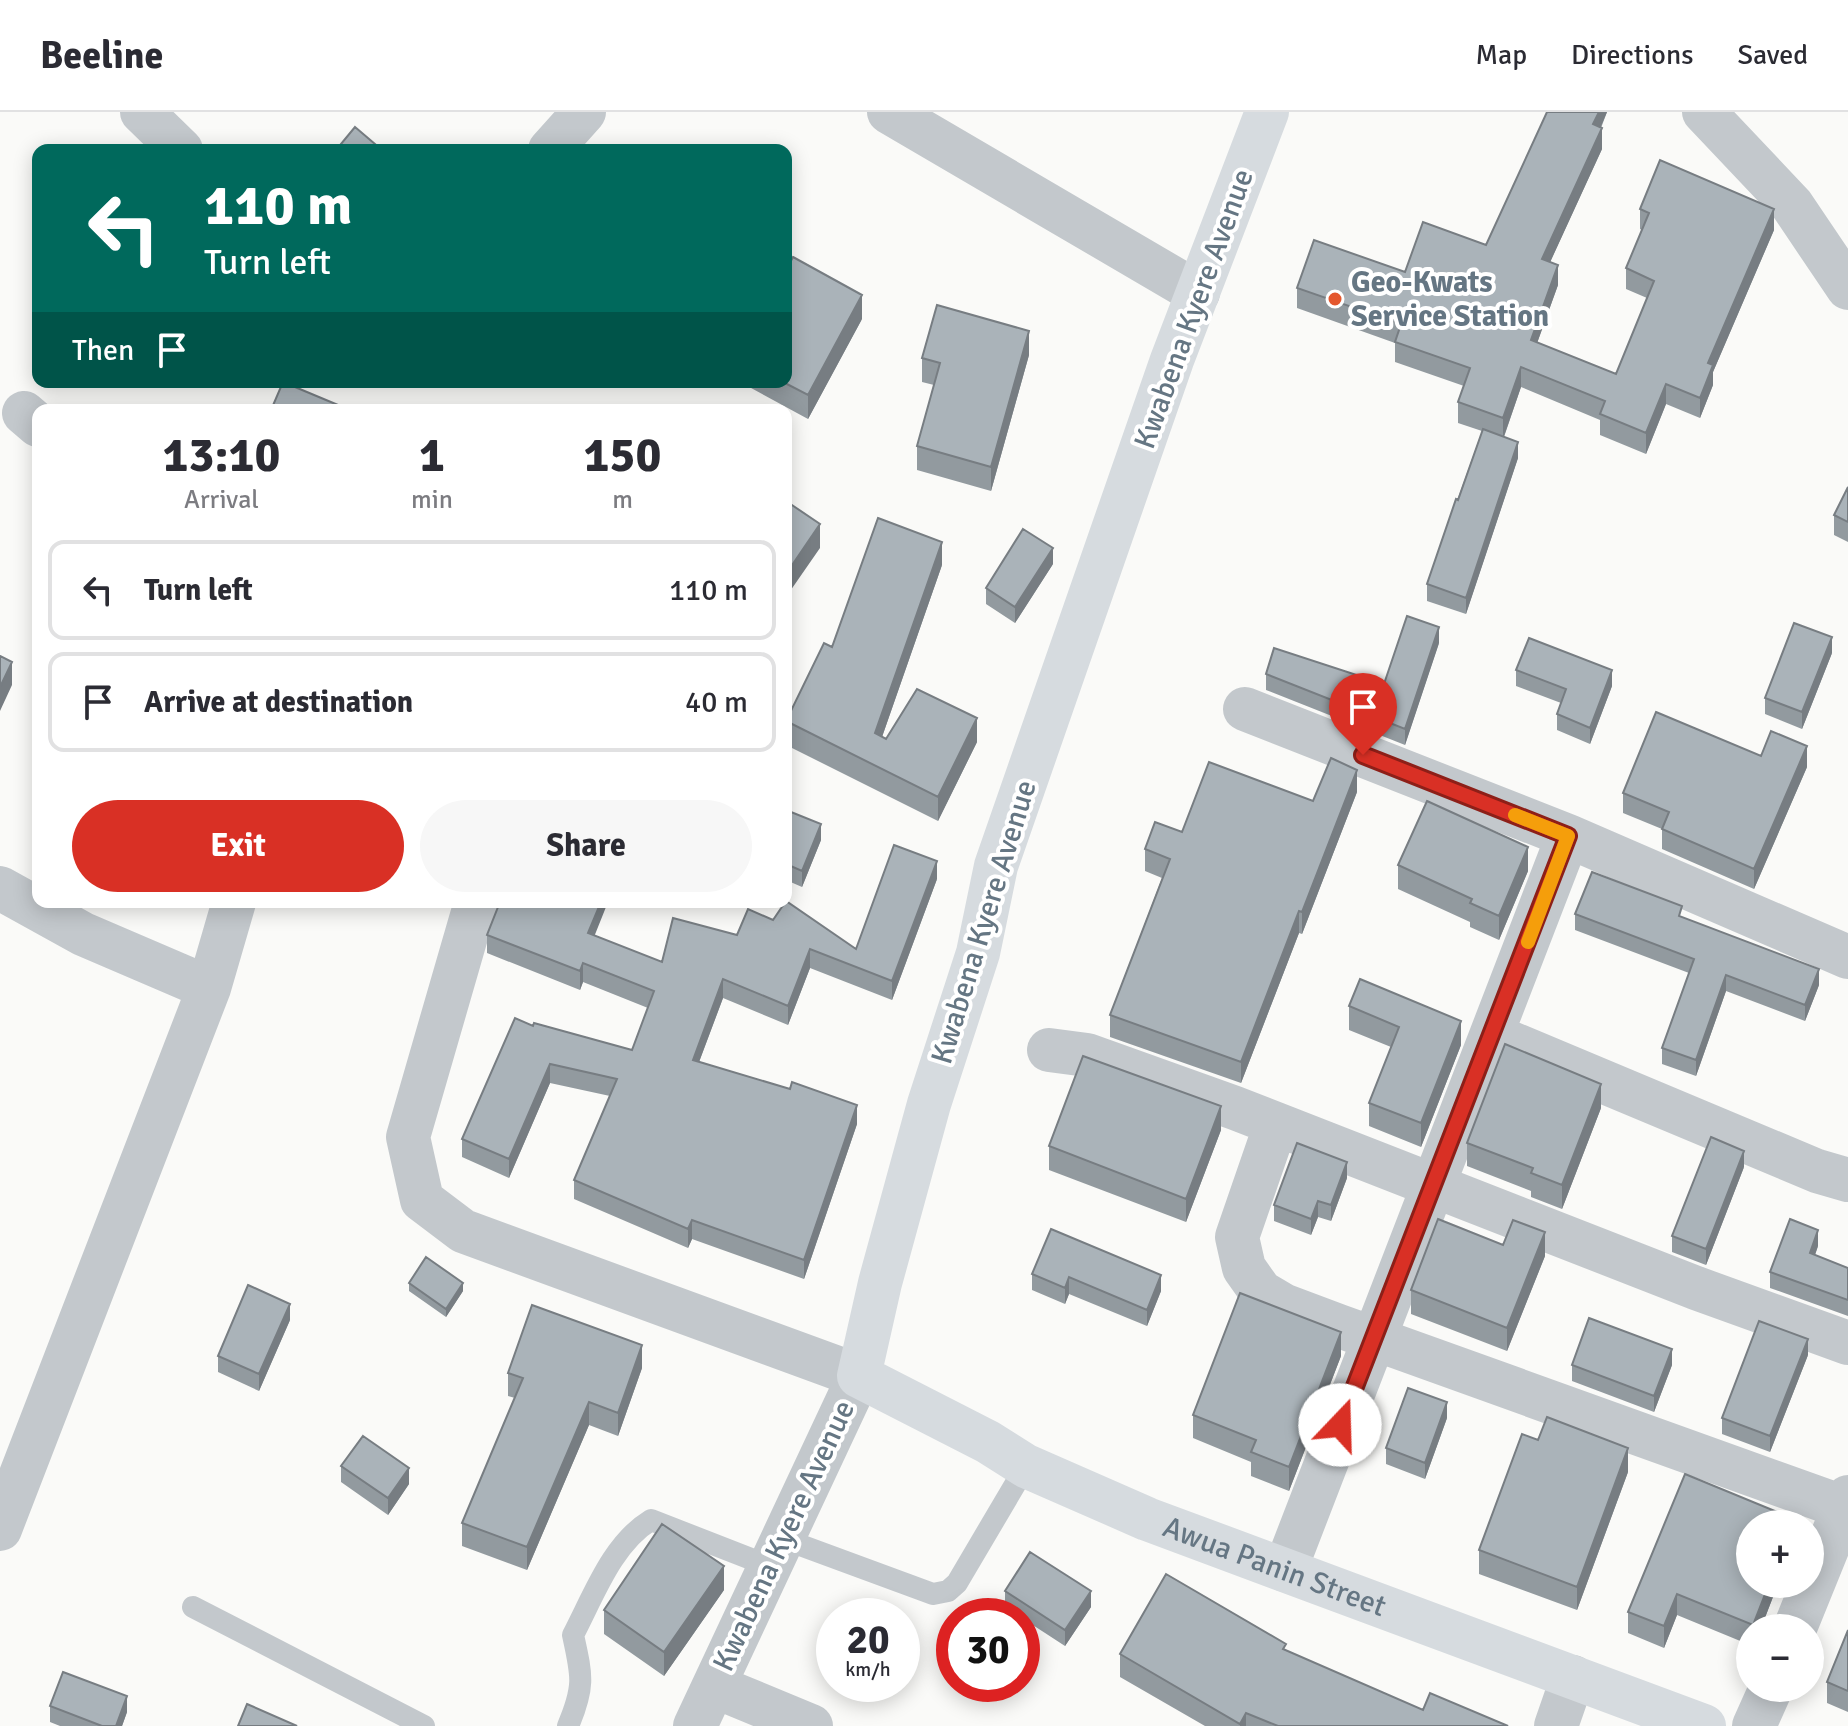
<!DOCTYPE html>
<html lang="en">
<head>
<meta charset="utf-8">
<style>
	body { margin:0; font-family:Signika,sans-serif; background:#f7f7f7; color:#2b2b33; height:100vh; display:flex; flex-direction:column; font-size:30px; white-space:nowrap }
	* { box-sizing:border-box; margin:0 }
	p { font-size:26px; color:#7c7c81 }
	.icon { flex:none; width:44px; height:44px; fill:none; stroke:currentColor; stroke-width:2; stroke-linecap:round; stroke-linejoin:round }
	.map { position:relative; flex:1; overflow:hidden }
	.details { position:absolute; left:32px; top:292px; width:760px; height:504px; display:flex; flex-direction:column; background:#fff; border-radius:16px; box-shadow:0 4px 20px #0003 }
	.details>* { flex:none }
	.banner { position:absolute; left:32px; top:32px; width:760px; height:244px; border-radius:16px; box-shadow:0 4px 20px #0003; background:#00695c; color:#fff; overflow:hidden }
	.controls { position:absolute; left:1736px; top:1398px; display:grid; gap:16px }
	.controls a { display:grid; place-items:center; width:88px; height:88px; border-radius:50%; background:#fff; box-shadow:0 4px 20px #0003; font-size:40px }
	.speed { position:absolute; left:816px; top:1486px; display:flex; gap:16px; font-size:40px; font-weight:700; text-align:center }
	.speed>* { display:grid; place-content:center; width:104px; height:104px; border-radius:50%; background:#fff; box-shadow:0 4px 20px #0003; line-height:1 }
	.speed small { font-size:20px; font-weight:400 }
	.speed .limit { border:12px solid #d22; background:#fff; color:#111 }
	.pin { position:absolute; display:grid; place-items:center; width:68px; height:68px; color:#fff; margin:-82px -34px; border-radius:50% 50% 50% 0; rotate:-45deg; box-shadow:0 0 8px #0007 }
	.pin .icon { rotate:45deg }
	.me { position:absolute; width:88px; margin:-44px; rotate:21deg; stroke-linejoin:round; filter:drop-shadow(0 0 6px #0008) }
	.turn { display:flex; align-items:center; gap:28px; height:168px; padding:0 40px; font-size:36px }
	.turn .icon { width:104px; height:104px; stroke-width:2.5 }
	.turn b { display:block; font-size:56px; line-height:68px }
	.then { display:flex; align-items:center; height:76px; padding:0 40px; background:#0003; gap:16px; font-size:30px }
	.eta { display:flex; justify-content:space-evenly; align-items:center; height:136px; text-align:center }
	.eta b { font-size:48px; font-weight:700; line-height:56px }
	.button { display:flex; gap:16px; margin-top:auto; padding:16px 40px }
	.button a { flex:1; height:92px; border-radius:48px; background:#d93025; color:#fff; font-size:32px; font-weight:700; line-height:92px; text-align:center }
	.button a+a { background:#f7f7f7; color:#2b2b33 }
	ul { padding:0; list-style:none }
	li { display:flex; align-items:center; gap:24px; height:100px; margin:0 16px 12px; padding:0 24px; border:4px solid #e1e1e2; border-radius:16px }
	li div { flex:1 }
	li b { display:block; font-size:30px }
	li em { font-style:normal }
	header { display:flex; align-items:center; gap:48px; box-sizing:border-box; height:112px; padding:0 40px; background:#fff; border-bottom:2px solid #e1e1e2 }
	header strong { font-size:38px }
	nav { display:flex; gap:44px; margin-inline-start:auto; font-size:28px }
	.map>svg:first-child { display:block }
</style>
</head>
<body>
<header>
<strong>Beeline</strong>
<nav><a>Map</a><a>Directions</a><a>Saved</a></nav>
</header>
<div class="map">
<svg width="1848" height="1614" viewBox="0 0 1848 1614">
	<rect width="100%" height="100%" fill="#fafaf8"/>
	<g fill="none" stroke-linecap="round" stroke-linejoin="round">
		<path stroke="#c3c8cc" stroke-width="22" d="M 781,1426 L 933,1482 L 948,1479 L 957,1471 L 1026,1354
			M 193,1495 L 424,1614
			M 568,1614 C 585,1574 582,1564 573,1523 C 594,1483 612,1432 651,1408 L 769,1454"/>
		<path stroke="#c3c8cc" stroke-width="44" d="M 142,0 L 181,38
			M 889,0 L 1198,181
			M 1704,0 L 1792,93 L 1848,176
			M 550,38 L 584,0
			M 24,301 L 38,313
			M 1245,597 L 1568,724 L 1848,845
			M 0,776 L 83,822 L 209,876
			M 476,790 L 408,1025 L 422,1088 L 463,1119 L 859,1264 L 695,1614
			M 1492,923 L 1817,1059 L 1848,1068
			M 1049,938 L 1087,943 L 1235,996 L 1696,1176 L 1848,1231
			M 1276,1012 L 1237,1125 L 1244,1156 L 1261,1180 L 1283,1193 L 1339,1214 L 1848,1397
			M 0,1417 L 209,876 L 234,790
			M 1285,1458 L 1568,724
			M 1795,1516 L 1848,1385
			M 714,1574 L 811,1614
			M 1556,1614 L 1573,1565
			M 1754,1614 L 1771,1576"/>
		<path stroke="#d6dbdf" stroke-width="44" id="s1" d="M 1267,0 L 1172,248 L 996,754 L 978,841 L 929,992 L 880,1171 L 859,1264 L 988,1330 L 1026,1354 L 1147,1407 L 1704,1614"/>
	</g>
	<path fill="#929a9f" d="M 1547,0 L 1607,0 L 1601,16 L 1602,37 L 1550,150 L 1558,173 L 1537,231 L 1616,262 L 1647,186 L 1626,177 L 1626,156 L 1642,118 L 1640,117 L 1640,97 L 1774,118 L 1713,260 L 1713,273 L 1700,306 L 1666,292 L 1646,342 L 1600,323 L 1600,308 L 1521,275 L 1504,325 L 1518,346 L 1466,502 L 1427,489 L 1427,472 L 1482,319 L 1458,311 L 1458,290 L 1464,274 L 1395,250 L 1395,231 L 1297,196 L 1297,176 L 1405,160 L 1486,133 Z
		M 862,207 L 808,307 L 740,270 L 786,270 Z
		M 1029,243 L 991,379 L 917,358 L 917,334 L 934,273 L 922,270 L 922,246 Z
		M 1848,375 L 1848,430 L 1834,423 L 1834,403 Z
		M 1053,452 L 1015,511 L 986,492 L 986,476 Z
		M 942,453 L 882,625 L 886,627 L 977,630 L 938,709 L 786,633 L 786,609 L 832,535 Z
		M 1439,531 L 1405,633 L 1266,578 L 1266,562 L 1384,572 Z
		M 1832,541 L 1802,617 L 1765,602 L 1765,586 Z
		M 1516,558 L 1612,574 L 1590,632 L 1557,618 L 1557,602 L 1561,591 L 1516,574 Z
		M 1761,644 L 1807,655 L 1754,777 L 1662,737 L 1662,717 L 1623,701 L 1623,681 Z
		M 1357,680 L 1302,822 L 1299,821 L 1241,971 L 1110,925 L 1110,903 L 1162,766 L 1145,759 L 1145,737 L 1182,720 Z
		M 786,698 L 821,728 L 802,775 L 786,768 Z
		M 1398,753 L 1528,759 L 1499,828 L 1470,815 L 1470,810 L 1398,777 Z
		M 937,767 L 892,888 L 810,856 L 788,913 L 723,886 L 699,950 L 857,1012 L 804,1167 L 692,1127 L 688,1136 L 574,1087 L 574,1068 L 610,984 L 550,971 L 509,1066 L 462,1045 L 462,1027 L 533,914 L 632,938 L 648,896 L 583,870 L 580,878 L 487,841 L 487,823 L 595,824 L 662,850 L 737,823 L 773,808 L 856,837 Z
		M 1575,802 L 1682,805 L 1819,873 L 1805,909 L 1726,879 L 1696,964 L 1662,952 L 1662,936 L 1689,861 L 1575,818 Z
		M 1349,894 L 1461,933 L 1421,1035 L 1369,1014 L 1369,991 L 1391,935 L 1349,918 Z
		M 1601,996 L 1562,1097 L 1531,1085 L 1531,1079 L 1467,1054 L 1467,1031 Z
		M 1221,1018 L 1186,1110 L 1049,1058 L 1049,1034 Z
		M 1744,1055 L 1706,1153 L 1672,1140 L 1672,1124 Z
		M 1347,1066 L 1331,1109 L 1318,1105 L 1311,1123 L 1274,1109 L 1274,1093 Z
		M 1051,1117 L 1161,1179 L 1147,1214 L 1069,1182 L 1065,1192 L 1032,1178 L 1032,1162 Z
		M 1503,1133 L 1545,1144 L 1507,1239 L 1411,1202 L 1411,1178 Z
		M 1818,1134 L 1815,1143 L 1848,1156 L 1848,1204 L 1770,1176 L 1770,1160 Z
		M 409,1171 L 463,1179 L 446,1205 L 409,1179 Z
		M 290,1208 L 259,1279 L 218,1260 L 218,1244 Z
		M 1808,1243 L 1770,1340 L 1722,1322 L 1722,1306 Z
		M 1341,1244 L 1289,1379 L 1251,1364 L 1251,1350 L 1193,1326 L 1193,1303 Z
		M 1572,1253 L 1672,1253 L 1654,1300 L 1572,1269 Z
		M 642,1256 L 618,1324 L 589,1313 L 527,1458 L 462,1434 L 462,1411 L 515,1286 L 508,1284 L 508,1261 Z
		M 1447,1306 L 1425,1367 L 1386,1352 L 1386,1336 Z
		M 341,1354 L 409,1372 L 388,1403 L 341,1370 Z
		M 1628,1360 L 1577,1498 L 1479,1462 L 1479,1438 Z
		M 1685,1362 L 1787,1404 L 1787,1412 L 1750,1412 L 1750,1472 L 1778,1472 L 1761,1516 L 1750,1516 L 1750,1533 L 1677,1503 L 1664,1536 L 1628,1521 L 1628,1500 Z
		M 724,1478 L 664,1564 L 604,1522 L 604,1498 Z
		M 1005,1479 L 1091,1495 L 1065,1534 L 1022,1506 L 1022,1504 L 1019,1504 L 1005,1495 Z
		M 1848,1518 L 1848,1600 L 1827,1591 L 1827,1570 Z
		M 1286,1539 L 1423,1598 L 1508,1614 L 1205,1614 L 1120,1565 L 1120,1542 Z
		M 50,1594 L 127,1600 L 122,1614 L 60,1614 L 50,1610 Z"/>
	<path fill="#777d82" d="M 1599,0 L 1607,0 L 1593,33 L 1593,12 Z
		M 1602,16 L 1602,37 L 1542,168 L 1542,147 Z
		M 1774,97 L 1774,118 L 1713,260 L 1713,273 L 1700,306 L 1700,286 L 1708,251 Z
		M 1558,153 L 1558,173 L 1531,248 L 1531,228 Z
		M 862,183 L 862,207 L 808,307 L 808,283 Z
		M 1029,219 L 1029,243 L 991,379 L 991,355 Z
		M 1521,255 L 1521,275 L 1503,327 L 1503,306 Z
		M 1666,272 L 1666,292 L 1646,342 L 1646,321 Z
		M 1518,330 L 1518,346 L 1466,502 L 1466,486 Z
		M 820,412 L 820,436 L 786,485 L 786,462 Z
		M 942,430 L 942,453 L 875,645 L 875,621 Z
		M 1053,436 L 1053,452 L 1015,511 L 1015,495 Z
		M 1439,515 L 1439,531 L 1405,633 L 1405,617 Z
		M 1832,525 L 1832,541 L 1802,617 L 1802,600 Z
		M 12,550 L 12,573 L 0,599 L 0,575 Z
		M 1612,558 L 1612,574 L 1590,632 L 1590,616 Z
		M 977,606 L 977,630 L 938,709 L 938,685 Z
		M 1807,634 L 1807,655 L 1754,777 L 1754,757 Z
		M 1357,658 L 1357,680 L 1302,822 L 1302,800 Z
		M 821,712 L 821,728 L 802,775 L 802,759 Z
		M 1528,735 L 1528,759 L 1499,828 L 1499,804 Z
		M 937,749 L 937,767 L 892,888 L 892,869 Z
		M 601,790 L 608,790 L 588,840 L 588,821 Z
		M 1299,799 L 1299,821 L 1241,971 L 1241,950 Z
		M 810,837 L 810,856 L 788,913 L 788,894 Z
		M 583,851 L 583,870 L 580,878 L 580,859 Z
		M 1819,857 L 1819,873 L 1805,909 L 1805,893 Z
		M 1726,863 L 1726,879 L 1696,964 L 1696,948 Z
		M 723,867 L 723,886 L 693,966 L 693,948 Z
		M 1461,909 L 1461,933 L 1421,1035 L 1421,1011 Z
		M 550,952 L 550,971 L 509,1066 L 509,1047 Z
		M 1601,972 L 1601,996 L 1562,1097 L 1562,1073 Z
		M 857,993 L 857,1012 L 804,1167 L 804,1148 Z
		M 1221,994 L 1221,1018 L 1186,1110 L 1186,1087 Z
		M 1744,1039 L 1744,1055 L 1706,1153 L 1706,1137 Z
		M 1347,1050 L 1347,1066 L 1331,1109 L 1331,1093 Z
		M 1318,1089 L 1318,1105 L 1311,1123 L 1311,1107 Z
		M 692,1108 L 692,1127 L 688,1136 L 688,1117 Z
		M 1818,1118 L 1818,1134 L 1810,1157 L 1810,1141 Z
		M 1545,1120 L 1545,1144 L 1507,1239 L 1507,1216 Z
		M 1161,1163 L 1161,1179 L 1147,1214 L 1147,1198 Z
		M 1069,1165 L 1069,1182 L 1065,1192 L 1065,1176 Z
		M 463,1171 L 463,1179 L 446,1205 L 446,1197 Z
		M 290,1192 L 290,1208 L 259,1279 L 259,1262 Z
		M 1341,1220 L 1341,1244 L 1289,1379 L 1289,1355 Z
		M 1808,1227 L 1808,1243 L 1770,1340 L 1770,1324 Z
		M 642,1233 L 642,1256 L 618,1324 L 618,1301 Z
		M 1672,1237 L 1672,1253 L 1654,1300 L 1654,1284 Z
		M 589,1290 L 589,1313 L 527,1458 L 527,1435 Z
		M 1447,1290 L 1447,1306 L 1425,1367 L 1425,1351 Z
		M 1628,1336 L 1628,1360 L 1577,1498 L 1577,1475 Z
		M 409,1356 L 409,1372 L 388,1403 L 388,1386 Z
		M 724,1454 L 724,1478 L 664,1564 L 664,1540 Z
		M 1769,1472 L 1778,1472 L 1761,1516 L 1753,1516 L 1753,1513 Z
		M 1091,1479 L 1091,1495 L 1065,1534 L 1065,1518 Z
		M 1677,1482 L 1677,1503 L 1664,1536 L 1664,1514 Z
		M 127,1584 L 127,1600 L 122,1614 L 116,1614 Z
		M 1246,1601 L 1246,1614 L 1240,1614 L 1240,1612 Z"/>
	<path fill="#aab3b9" stroke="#777d82" stroke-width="2" d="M 1547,0 L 1599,0 L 1593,12 L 1602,16 L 1542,147 L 1558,153 L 1531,228 L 1616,262 L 1654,169 L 1626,156 L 1649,101 L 1640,97 L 1660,48 L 1774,97 L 1708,251 L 1713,253 L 1700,286 L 1666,272 L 1646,321 L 1600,302 L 1605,289 L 1521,255 L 1503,306 L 1458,290 L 1470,256 L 1395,230 L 1401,212 L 1297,176 L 1314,128 L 1405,160 L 1423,110 L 1486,133 Z
		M 355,15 L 382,38 L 336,38 Z
		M 793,145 L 862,183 L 808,283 L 783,270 L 786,270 L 786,158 Z
		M 937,193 L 1029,219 L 991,355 L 917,334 L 940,251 L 922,246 Z
		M 283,270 L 350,298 L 271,298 Z
		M 1483,317 L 1518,330 L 1466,486 L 1427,472 L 1456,387 L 1458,388 Z
		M 1848,375 L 1848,410 L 1834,403 Z
		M 786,389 L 820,412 L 786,462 Z
		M 878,406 L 942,430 L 875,621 L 886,627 L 917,577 L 977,606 L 938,685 L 786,609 L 824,531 L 832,535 Z
		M 1023,417 L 1053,436 L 1015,495 L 986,476 Z
		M 1407,504 L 1439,515 L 1405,617 L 1266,562 L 1274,536 L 1384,572 Z
		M 1794,511 L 1832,525 L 1802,600 L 1765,586 Z
		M 1529,526 L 1612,558 L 1590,616 L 1557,602 L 1566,577 L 1516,558 Z
		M 0,544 L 12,550 L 0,575 Z
		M 1656,600 L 1761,644 L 1771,619 L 1807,634 L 1754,757 L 1662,717 L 1669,700 L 1623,681 Z
		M 1331,646 L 1357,658 L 1302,800 L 1299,799 L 1241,950 L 1110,903 L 1170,747 L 1145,737 L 1155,710 L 1182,720 L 1209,650 L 1313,689 Z
		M 1427,689 L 1528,735 L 1499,804 L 1470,791 L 1472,787 L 1398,753 Z
		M 786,698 L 821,712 L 802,759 L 786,752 Z
		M 894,733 L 937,749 L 892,869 L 810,837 L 788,894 L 723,867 L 693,948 L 790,977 L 792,970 L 857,993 L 804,1148 L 692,1108 L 688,1117 L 574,1068 L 617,967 L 550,952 L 509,1047 L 462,1027 L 515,906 L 533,914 L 534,911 L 632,938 L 654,879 L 583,851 L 580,859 L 487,823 L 500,790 L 601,790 L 588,821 L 662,850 L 673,806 L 737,823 L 748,797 L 773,808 L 786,789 L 856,837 Z
		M 1592,760 L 1682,794 L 1679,804 L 1819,857 L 1805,893 L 1726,863 L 1696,948 L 1662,936 L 1694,847 L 1575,802 Z
		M 1360,867 L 1461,909 L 1421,1011 L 1369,991 L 1399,915 L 1349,894 Z
		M 1505,932 L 1601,972 L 1562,1073 L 1531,1061 L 1533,1056 L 1467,1031 Z
		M 1083,944 L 1221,994 L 1186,1087 L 1049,1034 Z
		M 1711,1025 L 1744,1039 L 1706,1137 L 1672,1124 Z
		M 1297,1031 L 1347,1050 L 1331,1093 L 1318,1089 L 1311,1107 L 1274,1093 Z
		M 1438,1107 L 1503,1133 L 1513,1108 L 1545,1120 L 1507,1216 L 1411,1178 Z
		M 1790,1107 L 1818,1118 L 1810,1141 L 1848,1156 L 1848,1188 L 1770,1160 Z
		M 1051,1117 L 1161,1163 L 1147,1198 L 1069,1165 L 1065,1176 L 1032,1162 Z
		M 426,1145 L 463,1171 L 446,1197 L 409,1171 Z
		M 248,1173 L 290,1192 L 259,1262 L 218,1244 Z
		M 1240,1181 L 1341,1220 L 1289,1355 L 1251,1340 L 1256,1328 L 1193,1303 Z
		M 532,1193 L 642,1233 L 618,1301 L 589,1290 L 527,1435 L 462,1411 L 523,1266 L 508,1261 Z
		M 1589,1206 L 1672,1237 L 1654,1284 L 1572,1253 Z
		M 1759,1209 L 1808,1227 L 1770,1324 L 1722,1306 Z
		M 1408,1276 L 1447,1290 L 1425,1351 L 1386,1336 Z
		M 1547,1305 L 1628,1336 L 1577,1475 L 1479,1438 L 1522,1322 L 1538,1328 Z
		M 363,1324 L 409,1356 L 388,1386 L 341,1354 Z
		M 1685,1362 L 1787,1404 L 1783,1412 L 1750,1412 L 1750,1472 L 1769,1472 L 1753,1513 L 1677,1482 L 1664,1514 L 1628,1500 Z
		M 662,1412 L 724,1454 L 664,1540 L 604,1498 Z
		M 1030,1440 L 1091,1479 L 1065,1518 L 1005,1479 Z
		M 1166,1462 L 1286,1532 L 1283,1537 L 1423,1598 L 1430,1581 L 1508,1614 L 1278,1614 L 1246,1601 L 1240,1612 L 1120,1542 Z
		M 1848,1518 L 1848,1579 L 1827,1570 Z
		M 63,1560 L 127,1584 L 116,1614 L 102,1614 L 50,1594 Z
		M 247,1592 L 297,1614 L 238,1614 Z"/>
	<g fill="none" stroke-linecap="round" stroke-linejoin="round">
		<g stroke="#8d1f18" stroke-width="20">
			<path id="route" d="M 1340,1313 L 1568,724 L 1363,643"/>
		</g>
		<use href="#route" stroke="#d93025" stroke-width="14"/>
		<path stroke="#f59e0b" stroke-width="14" d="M 1515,703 L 1568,724 L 1528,830"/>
	</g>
	<circle fill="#e4572e" stroke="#fff" stroke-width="3" cx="1335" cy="187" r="8"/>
	<g text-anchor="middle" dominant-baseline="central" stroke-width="8" stroke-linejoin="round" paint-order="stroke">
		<g font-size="30" font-weight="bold" fill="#657683" stroke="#fff" text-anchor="start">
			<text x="1351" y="170">Geo-Kwats<tspan x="1351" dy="34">Service Station</tspan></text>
		</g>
		<g font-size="30" fill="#657683" stroke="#fff">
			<text transform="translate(1194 197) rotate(-70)">Kwabena Kyere Avenue</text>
			<text transform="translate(984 810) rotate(-73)">Kwabena Kyere Avenue</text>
			<text transform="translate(784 1424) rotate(-65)">Kwabena Kyere Avenue</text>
			<text stroke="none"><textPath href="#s1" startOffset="1788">Awua Panin Street</textPath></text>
		</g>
	</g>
</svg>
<div class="controls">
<a>+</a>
<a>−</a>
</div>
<div class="speed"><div>20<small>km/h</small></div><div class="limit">30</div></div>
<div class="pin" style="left:1363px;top:643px;background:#d93025"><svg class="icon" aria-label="arrive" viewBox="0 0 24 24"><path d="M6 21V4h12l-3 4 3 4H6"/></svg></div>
<svg class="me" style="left:1340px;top:1313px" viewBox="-20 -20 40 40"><circle r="19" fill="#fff"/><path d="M0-13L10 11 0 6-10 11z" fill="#d93025"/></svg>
<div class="banner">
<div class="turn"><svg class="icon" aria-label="left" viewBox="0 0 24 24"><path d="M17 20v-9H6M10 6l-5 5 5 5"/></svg><div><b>110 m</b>Turn left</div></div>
<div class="then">Then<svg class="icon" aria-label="arrive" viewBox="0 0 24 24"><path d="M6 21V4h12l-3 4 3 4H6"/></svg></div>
</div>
<section class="details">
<div class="eta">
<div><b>13:10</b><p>Arrival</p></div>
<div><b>1</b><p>min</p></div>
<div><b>150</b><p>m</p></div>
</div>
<ul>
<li><svg class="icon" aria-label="left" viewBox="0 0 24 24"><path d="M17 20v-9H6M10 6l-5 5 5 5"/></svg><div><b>Turn left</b></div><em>110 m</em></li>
<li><svg class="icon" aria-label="arrive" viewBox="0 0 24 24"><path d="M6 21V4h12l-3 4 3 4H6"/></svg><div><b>Arrive at destination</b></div><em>40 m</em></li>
</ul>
<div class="button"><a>Exit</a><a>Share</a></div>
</section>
</div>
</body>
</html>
